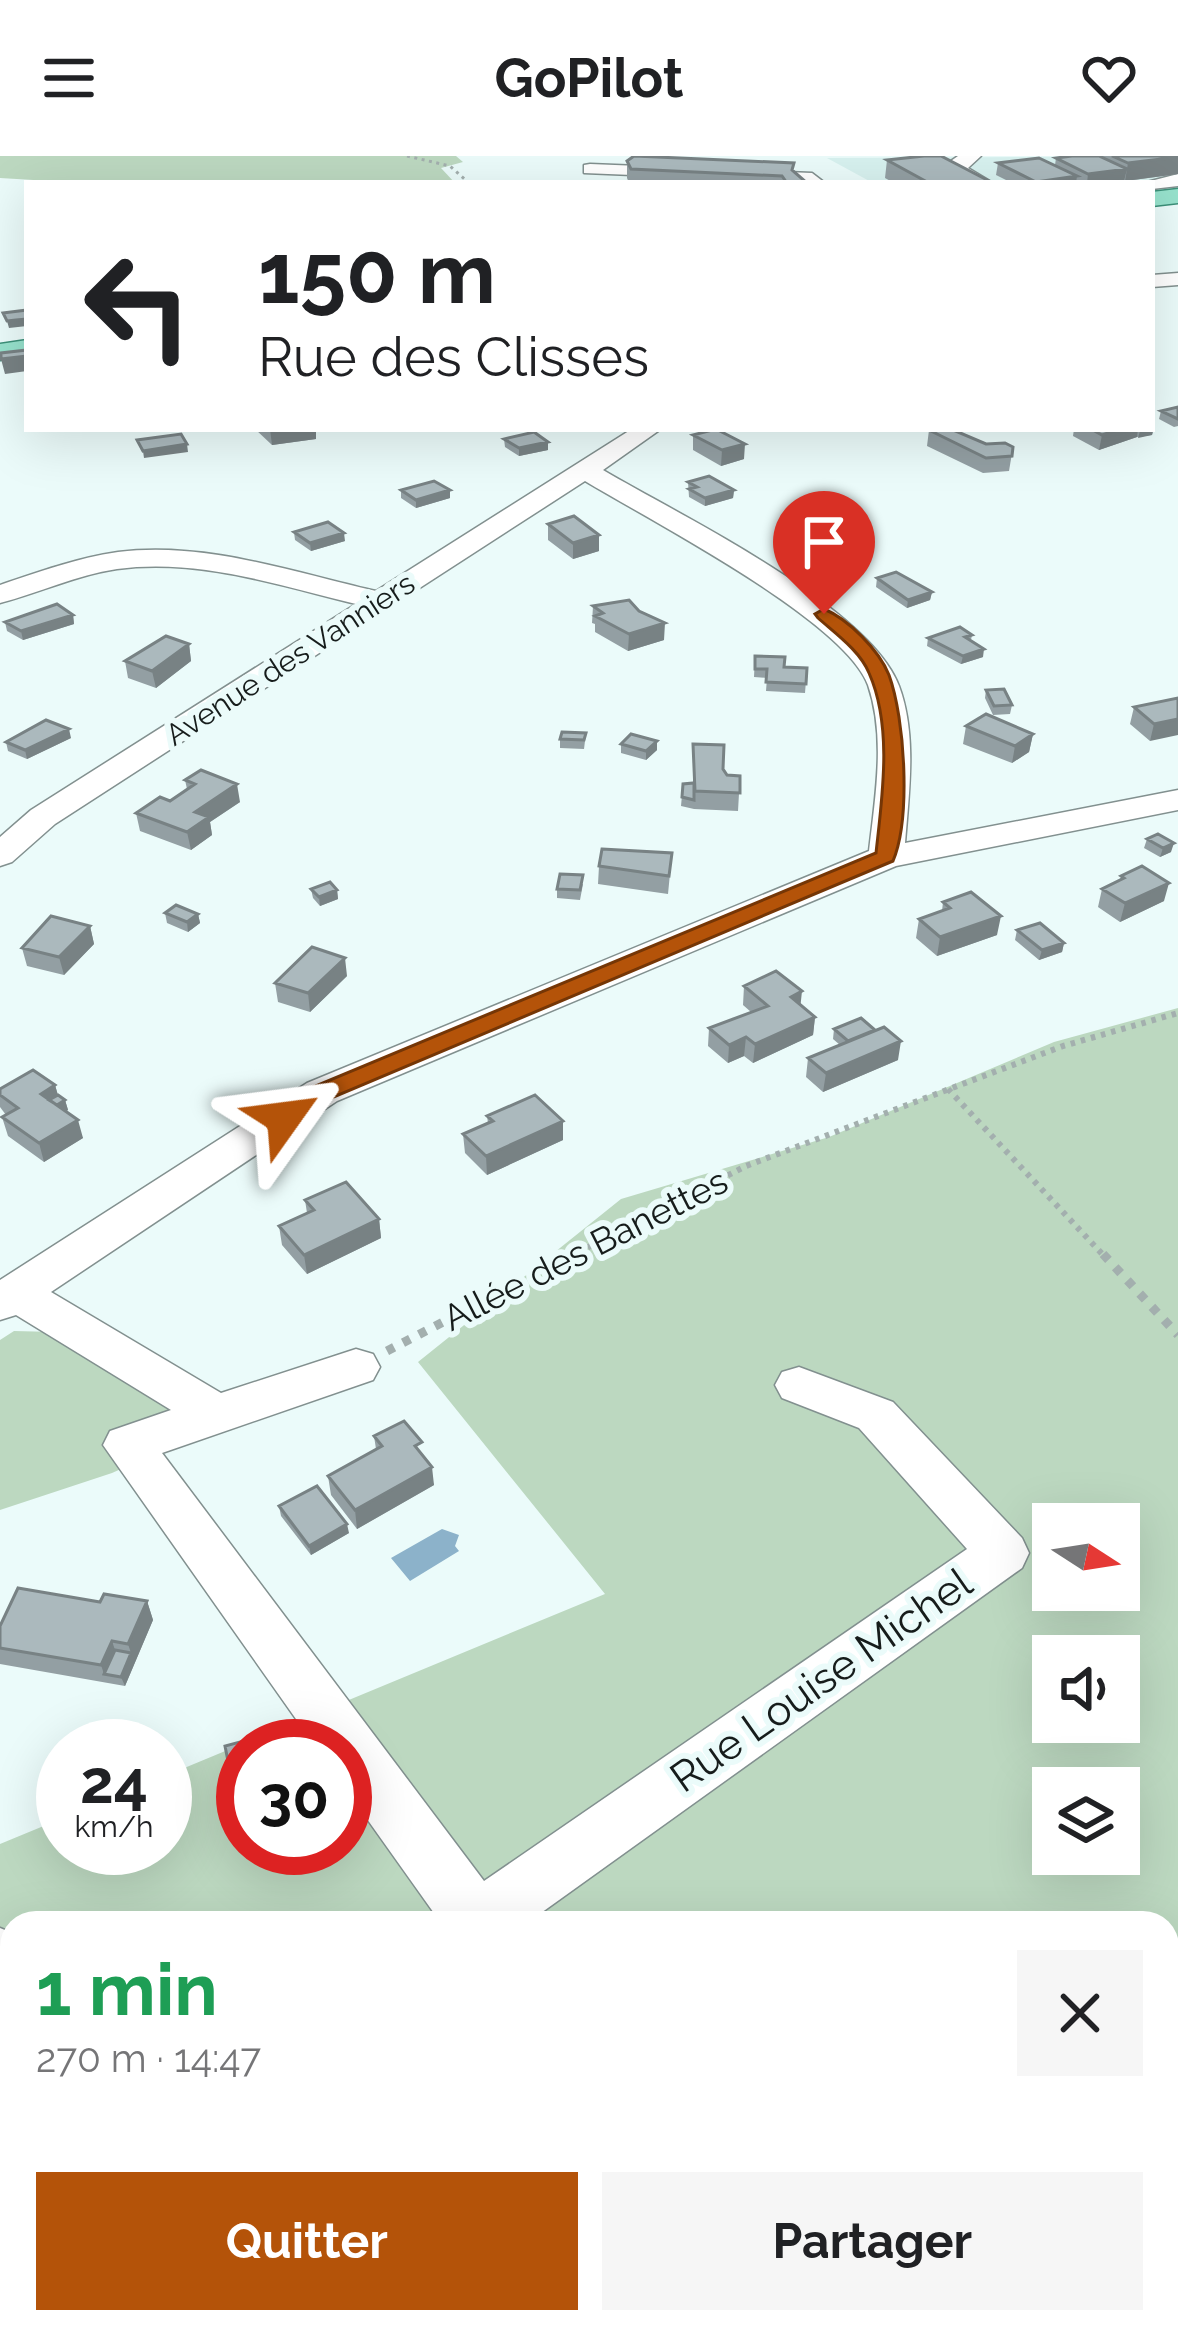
<!DOCTYPE html>
<html lang="fr">
<head>
<meta charset="utf-8">
<style>
	body { margin:0; font-family:Raleway,sans-serif; background:#f6f6f6; color:#202124; height:100vh; display:flex; flex-direction:column; font-size:45px; white-space:nowrap }
	* { box-sizing:border-box; margin:0 }
	p { font-size:39px; color:#757577 }
	.icon { flex:none; width:66px; height:66px; fill:none; stroke:currentColor; stroke-width:2; stroke-linecap:round; stroke-linejoin:round }
	.map { position:relative; flex:1; overflow:hidden }
	.details { position:absolute; left:0px; top:1755px; width:1179px; height:423px; display:flex; flex-direction:column; background:#fff; border-radius:36px 36px 0 0; box-shadow:0 12px 48px #0002 }
	.details>* { flex:none }
	.banner { position:absolute; left:24px; top:24px; width:1131px; height:252px; border-radius:0px; box-shadow:0 12px 48px #0002; background:#fff; color:#202124; overflow:hidden }
	.needle { width:78px; rotate:102deg }
	.buttons { position:absolute; left:1032px; top:1347px; display:grid; gap:24px }
	.buttons a { display:grid; place-items:center; width:108px; height:108px; border-radius:0px; background:#fff; box-shadow:0 12px 48px #0002; font-size:60px }
	.speed { position:absolute; left:36px; top:1563px; display:flex; gap:24px; font-size:60px; font-weight:700; text-align:center }
	.speed>* { display:grid; place-content:center; width:156px; height:156px; border-radius:50%; background:#fff; box-shadow:0 12px 48px #0002; line-height:1 }
	.speed small { font-size:30px; font-weight:400 }
	.speed .limit { border:18px solid #d22; background:#fff; color:#111 }
	.pin { position:absolute; display:grid; place-items:center; width:102px; height:102px; color:#fff; margin:-123px -51px; border-radius:50% 50% 50% 0; rotate:-45deg; box-shadow:0 0 12px #0007 }
	.pin .icon { rotate:45deg }
	.me { position:absolute; width:132px; margin:-66px; rotate:59deg; stroke-linejoin:round; filter:drop-shadow(0 0 9px #0008) }
	.turn { display:flex; align-items:center; gap:42px; height:252px; padding:0 36px; font-size:54px }
	.turn .icon { width:156px; height:156px; stroke-width:2.5 }
	.turn b { display:block; font-size:84px; line-height:102px }
	.round { display:grid; place-items:center; flex:none; width:126px; height:126px; border-radius:0px; background:#f6f6f6 }
	.summary { display:flex; align-items:center; justify-content:space-between; height:204px; padding:0 36px }
	h1 { font-size:72px; font-weight:700; line-height:90px; color:#1e9e55 }
	.primary-button { display:flex; gap:24px; margin-top:auto; padding:24px 36px }
	.primary-button a { flex:1; height:138px; border-radius:0px; background:#b45309; color:#fff; font-size:48px; font-weight:700; line-height:138px; text-align:center }
	.primary-button a+a { background:#f6f6f6; color:#202124 }
	header { display:flex; justify-content:space-between; align-items:center; height:156px; padding:0 36px; background:#fff; font-size:54px; font-weight:700 }
	.map>svg:first-child { display:block }
</style>
</head>
<body>
<header><svg class="icon" aria-label="menu" viewBox="0 0 24 24"><path d="M4 6h16M4 12h16M4 18h16"/></svg>GoPilot<svg class="icon" aria-label="heart" viewBox="0 0 24 24"><path d="M12 20l-8-8c-3-5 5-10 8-4 3-6 11-1 8 4z"/></svg></header>
<div class="map">
<svg width="1178" height="2177" viewBox="0 0 1178 2177">
	<rect width="100%" height="100%" fill="#ebfbfa"/>
	<path fill="#d7f1ef" d="M 1178,0 L 1178,31 L 1152,34 L 1152,27 L 873,27 L 827,2 Z"/>
	<path fill="#bcd8c0" fill-rule="evenodd" d="M 0,0 L 456,0 L 463,6 L 441,12 L 455,27 L 83,27 L 0,22 Z
		M 1178,852 L 1178,2177 L 0,2177 L 0,1688 L 63,1662 L 63,1692 L 165,1692 L 165,1620 L 605,1438 L 418,1206 L 621,1043 L 829,981 L 1054,886 ZM 1053,1368 L 1119,1368 L 1119,1434 L 1053,1434 ZM 1053,1500 L 1119,1500 L 1119,1566 L 1053,1566 ZM 243,1590 L 345,1590 L 345,1692 L 243,1692 ZM 1053,1632 L 1119,1632 L 1119,1698 L 1053,1698 ZM 12,1767 L 1167,1767 L 1167,2166 L 12,2166 Z
		M 14,1175 L 55,1176 L 204,1276 L 112,1317 L 0,1354 L 0,1184 Z"/>
	<path fill="#8cb2ca" d="M 442,1373 L 459,1379 L 455,1390 L 459,1395 L 410,1425 L 391,1402 Z"/>
	<g fill="none" stroke-linecap="round" stroke-linejoin="round">
		<g stroke="#82908f" stroke-width="3">
			<path id="minor" d="M 958,0 L 981,0 L 968,12 L 993,27 C 974,27 956,28 948,7 Z
				M 590,8 L 812,17 L 825,27 L 584,17 L 584,9 Z
				M 1178,18 L 1178,30 L 1152,33 L 1152,27 L 1143,27 Z
				M 1178,117 L 1178,129 L 1152,131 L 1152,119 Z
				M 632,273 L 661,273 L 603,314 C 679,359 869,450 899,530 C 917,578 909,636 905,687 L 1178,634 L 1178,654 L 896,710 L 337,945 L 51,1136 L 221,1237 L 356,1193 L 373,1198 L 380,1211 L 373,1224 L 162,1297 L 484,1725 L 967,1393 L 859,1272 L 782,1242 L 775,1229 L 782,1216 L 799,1211 L 893,1246 L 1022,1382 L 1029,1397 L 1022,1412 L 527,1767 L 441,1767 L 345,1632 L 345,1590 L 315,1590 L 103,1289 L 110,1275 L 171,1254 L 16,1159 L 0,1164 L 0,1124 L 307,927 L 869,695 C 875,642 886,581 868,529 C 844,464 651,365 585,325 L 55,668 L 12,706 L 0,710 L 0,681 L 31,654 L 356,448 C 278,429 198,402 117,413 C 76,419 39,437 0,447 L 0,429 C 38,416 77,402 118,396 C 205,385 292,416 376,435 Z
				M 0,1772 L 12,1777 L 12,1857 L 0,1852 Z
				M 12,2046 L 12,2119 L 0,2124 L 0,2051 Z
				M 221,2166 L 293,2166 L 289,2177 L 217,2177 Z"/>
		</g>
		<g stroke="#3c9079" stroke-width="3">
			<path id="major" d="M 1178,33 L 1178,47 L 1152,50 L 1152,36 Z
				M 27,184 L 27,200 L 0,204 L 0,188 Z"/>
		</g>
		<path stroke="#a3afae" stroke-width="3" stroke-dasharray="3 4.5" stroke-linecap="butt" d="M 407,0 L 450,10 L 469,27"/>
		<path stroke="#a3afae" stroke-width="6" stroke-dasharray="4.5 6" stroke-linecap="butt" d="M 948,933 L 1105,1101
			M 569,1101 L 746,1010 L 1063,890 L 1178,857"/>
		<path stroke="#a3afae" stroke-width="9" stroke-dasharray="8 10" stroke-linecap="butt" d="M 1103,1098 L 1178,1179
			M 387,1195 L 575,1098"/>
		<use href="#minor" fill="#fff" fill-rule="evenodd"/>
		<use href="#major" fill="#97e2cd" fill-rule="evenodd"/>
	</g>
	<path fill="#939fa3" d="M 1101,0 L 1178,0 L 1178,18 L 1111,27 L 1076,25 L 1076,27 L 1012,27 L 996,19 L 998,7 L 1055,9 L 1056,2 Z
		M 887,4 L 991,26 L 991,27 L 894,27 L 885,22 Z
		M 627,5 L 793,15 L 807,27 L 629,27 L 627,22 Z
		M 1178,251 L 1178,270 L 1174,271 L 1159,263 L 1161,255 Z
		M 1154,271 L 1152,279 L 1137,281 L 1099,294 L 1073,280 L 1074,273 L 1152,273 Z
		M 255,273 L 322,273 L 322,274 L 316,276 L 316,283 L 272,289 Z
		M 929,274 L 986,288 L 1013,291 L 1009,315 L 983,317 L 927,290 Z
		M 693,279 L 744,303 L 721,310 L 693,294 Z
		M 504,283 L 548,294 L 519,300 L 505,291 Z
		M 688,326 L 734,334 L 733,342 L 705,350 L 689,341 Z
		M 401,334 L 450,334 L 450,342 L 416,352 L 401,342 Z
		M 548,368 L 599,379 L 599,395 L 573,403 L 548,384 Z
		M 294,376 L 345,385 L 311,395 L 295,384 Z
		M 877,422 L 932,436 L 930,444 L 907,452 L 876,431 Z
		M 593,450 L 664,484 L 628,495 L 595,476 L 595,468 L 592,467 Z
		M 73,459 L 74,468 L 23,484 L 7,475 L 5,466 Z
		M 972,479 L 971,484 L 983,501 L 961,508 L 927,490 L 928,482 Z
		M 189,488 L 191,505 L 156,532 L 128,522 L 125,505 Z
		M 755,500 L 784,511 L 807,512 L 805,537 L 766,535 L 767,522 L 754,521 Z
		M 986,534 L 1012,549 L 1010,558 L 993,559 L 985,542 Z
		M 1178,542 L 1150,585 L 1130,568 L 1134,551 Z
		M 966,570 L 1033,578 L 1029,596 L 1012,607 L 963,588 Z
		M 586,577 L 584,593 L 560,592 L 560,583 Z
		M 71,582 L 27,603 L 8,595 L 6,586 Z
		M 657,585 L 657,594 L 646,604 L 621,597 L 621,588 Z
		M 693,588 L 723,613 L 727,619 L 740,620 L 738,655 L 694,653 L 681,650 L 683,628 L 693,627 Z
		M 185,624 L 240,646 L 210,666 L 212,679 L 191,694 L 140,675 L 136,657 L 170,645 L 187,633 Z
		M 1147,683 L 1171,696 L 1160,701 L 1144,692 Z
		M 672,697 L 668,738 L 598,728 L 599,710 Z
		M 1121,720 L 1164,745 L 1120,766 L 1098,751 L 1102,733 L 1120,725 Z
		M 583,728 L 580,744 L 557,742 L 557,733 Z
		M 311,733 L 337,734 L 338,743 L 320,750 L 313,742 Z
		M 943,746 L 997,779 L 937,800 L 916,782 L 919,763 L 942,755 Z
		M 165,757 L 198,758 L 200,767 L 188,776 L 167,767 Z
		M 90,770 L 94,788 L 64,819 L 27,810 L 22,792 Z
		M 1017,774 L 1064,787 L 1062,796 L 1039,804 L 1015,784 Z
		M 347,820 L 310,856 L 278,846 L 275,827 Z
		M 744,830 L 801,849 L 815,861 L 813,879 L 753,907 L 744,900 L 728,907 L 708,890 L 709,872 L 751,856 L 743,849 Z
		M 834,873 L 898,904 L 823,936 L 806,921 L 808,902 L 840,889 L 833,883 Z
		M 55,929 L 58,939 L 65,944 L 68,954 L 66,955 L 83,982 L 44,1006 L 8,980 L 2,961 L 6,959 L 0,951 L 0,933 Z
		M 487,960 L 563,965 L 563,984 L 487,1019 L 465,997 L 463,978 L 488,967 Z
		M 305,1044 L 379,1063 L 381,1082 L 307,1118 L 282,1089 L 279,1070 L 307,1057 Z
		M 374,1280 L 423,1301 L 434,1329 L 357,1373 L 331,1339 L 328,1320 L 376,1293 Z
		M 279,1350 L 349,1377 L 311,1399 L 281,1360 Z
		M 147,1445 L 153,1464 L 125,1530 L 0,1508 L 0,1470 L 100,1446 Z"/>
	<path fill="#788284" d="M 1178,1 L 1178,18 L 1125,25 L 1128,7 Z
		M 1127,13 L 1124,25 L 1087,27 L 1088,18 Z
		M 1077,20 L 1076,27 L 1036,27 L 1036,26 Z
		M 27,163 L 27,170 L 9,172 L 7,165 Z
		M 27,200 L 27,215 L 5,218 L 1,203 Z
		M 1154,271 L 1152,279 L 1138,282 L 1140,275 Z
		M 270,273 L 322,273 L 322,274 L 316,276 L 316,283 L 272,289 Z
		M 1120,273 L 1138,273 L 1137,281 L 1099,294 L 1102,279 Z
		M 548,286 L 548,294 L 519,300 L 519,292 Z
		M 187,288 L 188,296 L 144,302 L 143,295 Z
		M 745,288 L 744,303 L 721,310 L 722,294 Z
		M 450,334 L 450,342 L 416,352 L 416,344 Z
		M 734,334 L 733,342 L 705,350 L 705,342 Z
		M 344,377 L 345,385 L 311,395 L 310,387 Z
		M 599,379 L 599,395 L 573,403 L 573,387 Z
		M 932,436 L 930,444 L 907,452 L 908,444 Z
		M 73,459 L 74,468 L 23,484 L 21,475 Z
		M 665,467 L 664,484 L 628,495 L 629,478 Z
		M 189,488 L 191,505 L 156,532 L 152,515 Z
		M 984,493 L 983,501 L 961,508 L 963,500 Z
		M 1178,563 L 1178,579 L 1150,585 L 1154,568 Z
		M 69,573 L 71,582 L 27,603 L 25,594 Z
		M 1033,578 L 1029,596 L 1012,607 L 1015,590 Z
		M 657,585 L 657,594 L 646,604 L 646,595 Z
		M 237,628 L 240,646 L 210,666 L 212,679 L 191,694 L 187,676 L 195,656 Z
		M 1174,687 L 1171,696 L 1160,701 L 1163,692 Z
		M 1169,727 L 1164,745 L 1120,766 L 1125,747 Z
		M 337,734 L 338,743 L 320,750 L 319,741 Z
		M 198,758 L 200,767 L 188,776 L 187,766 Z
		M 1001,760 L 997,779 L 937,800 L 940,781 Z
		M 90,770 L 94,788 L 64,819 L 59,801 Z
		M 1064,787 L 1062,796 L 1039,804 L 1042,794 Z
		M 345,802 L 347,820 L 310,856 L 308,837 Z
		M 802,835 L 800,854 L 791,841 Z
		M 815,861 L 813,879 L 753,907 L 755,888 Z
		M 746,881 L 744,900 L 728,907 L 729,889 Z
		M 901,885 L 898,904 L 823,936 L 826,917 Z
		M 55,929 L 60,947 L 65,944 L 68,954 L 56,961 L 41,938 Z
		M 78,964 L 83,982 L 44,1006 L 39,987 Z
		M 563,965 L 563,984 L 487,1019 L 486,1000 Z
		M 379,1063 L 381,1082 L 307,1118 L 304,1099 Z
		M 432,1311 L 434,1329 L 357,1373 L 355,1354 Z
		M 347,1368 L 349,1377 L 311,1399 L 309,1390 Z
		M 147,1445 L 153,1464 L 125,1530 L 121,1521 L 131,1497 L 128,1488 Z
		M 112,1485 L 118,1503 L 104,1518 L 101,1509 Z
		M 243,1606 L 243,1616 L 231,1619 L 229,1610 Z"/>
	<path fill="#abb9bd" stroke="#788284" stroke-width="3" d="M 634,0 L 794,7 L 792,14 L 807,27 L 787,27 L 782,20 L 631,13 L 627,5 Z
		M 924,0 L 941,0 L 991,26 L 929,27 L 887,4 Z
		M 1072,0 L 1099,0 L 1127,13 L 1088,18 L 1056,2 Z
		M 1112,0 L 1178,0 L 1178,1 L 1128,7 Z
		M 1039,2 L 1077,20 L 1036,26 L 998,7 Z
		M 27,154 L 27,163 L 16,164 L 7,165 L 3,157 Z
		M 27,194 L 27,200 L 1,203 L 1,197 Z
		M 1178,251 L 1178,263 L 1161,255 Z
		M 716,273 L 745,288 L 722,294 L 693,279 Z
		M 935,273 L 951,273 L 986,288 L 1005,287 L 1013,291 L 1012,300 L 986,302 L 929,274 Z
		M 1091,273 L 1120,273 L 1102,279 Z
		M 534,276 L 548,286 L 519,292 L 504,283 Z
		M 181,278 L 187,288 L 143,295 L 137,284 Z
		M 709,320 L 734,334 L 705,342 L 689,333 L 697,331 L 688,326 Z
		M 434,325 L 450,334 L 416,344 L 401,334 Z
		M 574,360 L 599,379 L 573,387 L 548,368 Z
		M 328,366 L 344,377 L 310,387 L 294,376 Z
		M 896,416 L 932,436 L 908,444 L 877,422 Z
		M 629,444 L 639,455 L 665,467 L 629,478 L 595,460 L 603,457 L 593,450 Z
		M 57,448 L 73,459 L 21,475 L 5,466 Z
		M 960,471 L 972,479 L 965,481 L 984,493 L 963,500 L 928,482 Z
		M 166,480 L 189,488 L 152,515 L 125,505 Z
		M 755,500 L 785,501 L 784,511 L 807,512 L 806,528 L 766,526 L 767,513 L 755,513 Z
		M 1004,533 L 1012,549 L 994,550 L 986,534 Z
		M 1178,542 L 1178,563 L 1154,568 L 1134,551 Z
		M 986,558 L 1033,578 L 1015,590 L 966,570 Z
		M 46,564 L 69,573 L 25,594 L 6,586 Z
		M 562,576 L 586,577 L 584,584 L 560,583 Z
		M 631,578 L 657,585 L 646,595 L 621,588 Z
		M 693,588 L 724,589 L 723,613 L 727,619 L 740,620 L 740,637 L 695,635 Z
		M 201,614 L 237,628 L 195,656 L 209,661 L 187,676 L 136,657 L 160,641 L 170,645 L 195,628 L 185,624 Z
		M 694,627 L 694,644 L 682,641 L 683,628 Z
		M 1158,678 L 1174,687 L 1163,692 L 1147,683 Z
		M 602,693 L 672,697 L 669,720 L 599,710 Z
		M 1142,710 L 1169,727 L 1125,747 L 1102,733 L 1124,722 L 1121,720 Z
		M 560,718 L 583,719 L 580,734 L 557,733 Z
		M 330,726 L 337,734 L 319,741 L 311,733 Z
		M 971,736 L 1001,760 L 940,781 L 919,763 L 950,752 L 943,746 Z
		M 176,749 L 198,758 L 187,766 L 165,757 Z
		M 51,760 L 90,770 L 59,801 L 22,792 Z
		M 1040,767 L 1064,787 L 1042,794 L 1017,774 Z
		M 312,791 L 345,802 L 308,837 L 275,827 Z
		M 776,815 L 802,835 L 791,841 L 815,861 L 755,888 L 746,881 L 729,889 L 709,872 L 768,850 L 744,830 Z
		M 861,862 L 875,874 L 848,885 L 834,873 Z
		M 884,871 L 901,885 L 826,917 L 808,902 Z
		M 33,914 L 55,929 L 41,938 L 78,964 L 39,987 L 2,961 L 18,952 L 0,939 L 0,933 Z
		M 58,939 L 65,944 L 57,949 L 49,944 Z
		M 535,939 L 563,965 L 486,1000 L 463,978 L 493,965 L 487,960 Z
		M 346,1026 L 379,1063 L 304,1099 L 279,1070 L 314,1054 L 305,1044 Z
		M 404,1265 L 422,1286 L 415,1290 L 432,1311 L 355,1354 L 328,1320 L 382,1290 L 374,1280 Z
		M 317,1330 L 347,1368 L 309,1390 L 279,1350 Z
		M 18,1432 L 100,1446 L 104,1438 L 147,1445 L 128,1488 L 112,1485 L 101,1509 L 0,1492 L 0,1470 Z
		M 115,1494 L 131,1497 L 121,1521 L 104,1518 Z
		M 251,1583 L 253,1590 L 243,1590 L 243,1606 L 229,1610 L 225,1590 Z"/>
	<path fill="#b45309" stroke="#753606" stroke-width="3" d="M 824,453 C 848,463 879,494 889,519 C 905,563 911,662 893,705 L 331,942 L 293,967 L 275,967 L 271,962 L 275,956 L 313,931 L 876,697 C 882,642 893,571 869,517 C 860,495 836,478 818,462 L 815,458 Z"/>
	<g text-anchor="middle" dominant-baseline="central" stroke-width="12" stroke-linejoin="round" paint-order="stroke">
		<g font-size="30" fill="#161c1b" stroke="#ebfbfa">
			<text transform="translate(290 503) rotate(-33)">Avenue des Vanniers</text>
		</g>
		<g font-size="36" fill="#161c1b" stroke="#ebfbfa">
			<text transform="translate(585 1093) rotate(-27)">Allée des Banettes</text>
		</g>
		<g font-size="42" fill="#161c1b" stroke="#ebfbfa">
			<text transform="translate(821 1524) rotate(-35)">Rue Louise Michel</text>
		</g>
	</g>
</svg>
<div class="buttons">
<a><svg class="needle" viewBox="-14 -14 28 28"><path d="M0-13l5 13h-10z" fill="#e53935"/><path d="M0 13l5-13h-10z" fill="#757577"/></svg></a>
<a><svg class="icon" aria-label="sound" viewBox="0 0 24 24"><path d="M4 9h4l5-4v14l-5-4H4zM17 9q2 3 0 6"/></svg></a>
<a><svg class="icon" aria-label="layers" viewBox="0 0 24 24"><path d="M12 4l9 5-9 5-9-5zM3 14l9 5 9-5"/></svg></a>
</div>
<div class="speed"><div>24<small>km/h</small></div><div class="limit">30</div></div>
<div class="pin" style="left:824px;top:458px;background:#d93025"><svg class="icon" aria-label="arrive" viewBox="0 0 24 24"><path d="M6 21V4h12l-3 4 3 4H6"/></svg></div>
<svg class="me" style="left:284px;top:962px" viewBox="-20 -20 40 40"><path d="M0-17L14 15 0 8-14 15z" fill="#b45309" stroke="#fff" stroke-width="4"/></svg>
<div class="banner">
<div class="turn"><svg class="icon" aria-label="left" viewBox="0 0 24 24"><path d="M17 20v-9H6M10 6l-5 5 5 5"/></svg><div><b>150 m</b>Rue des Clisses</div></div>
</div>
<section class="details">
<div class="summary"><div><h1>1 min</h1><p>270 m · 14:47</p></div><a class="round"><svg class="icon" aria-label="close" viewBox="0 0 24 24"><path d="M6 6l12 12M18 6L6 18"/></svg></a></div>
<div class="primary-button"><a>Quitter</a><a>Partager</a></div>
</section>
</div>
</body>
</html>
